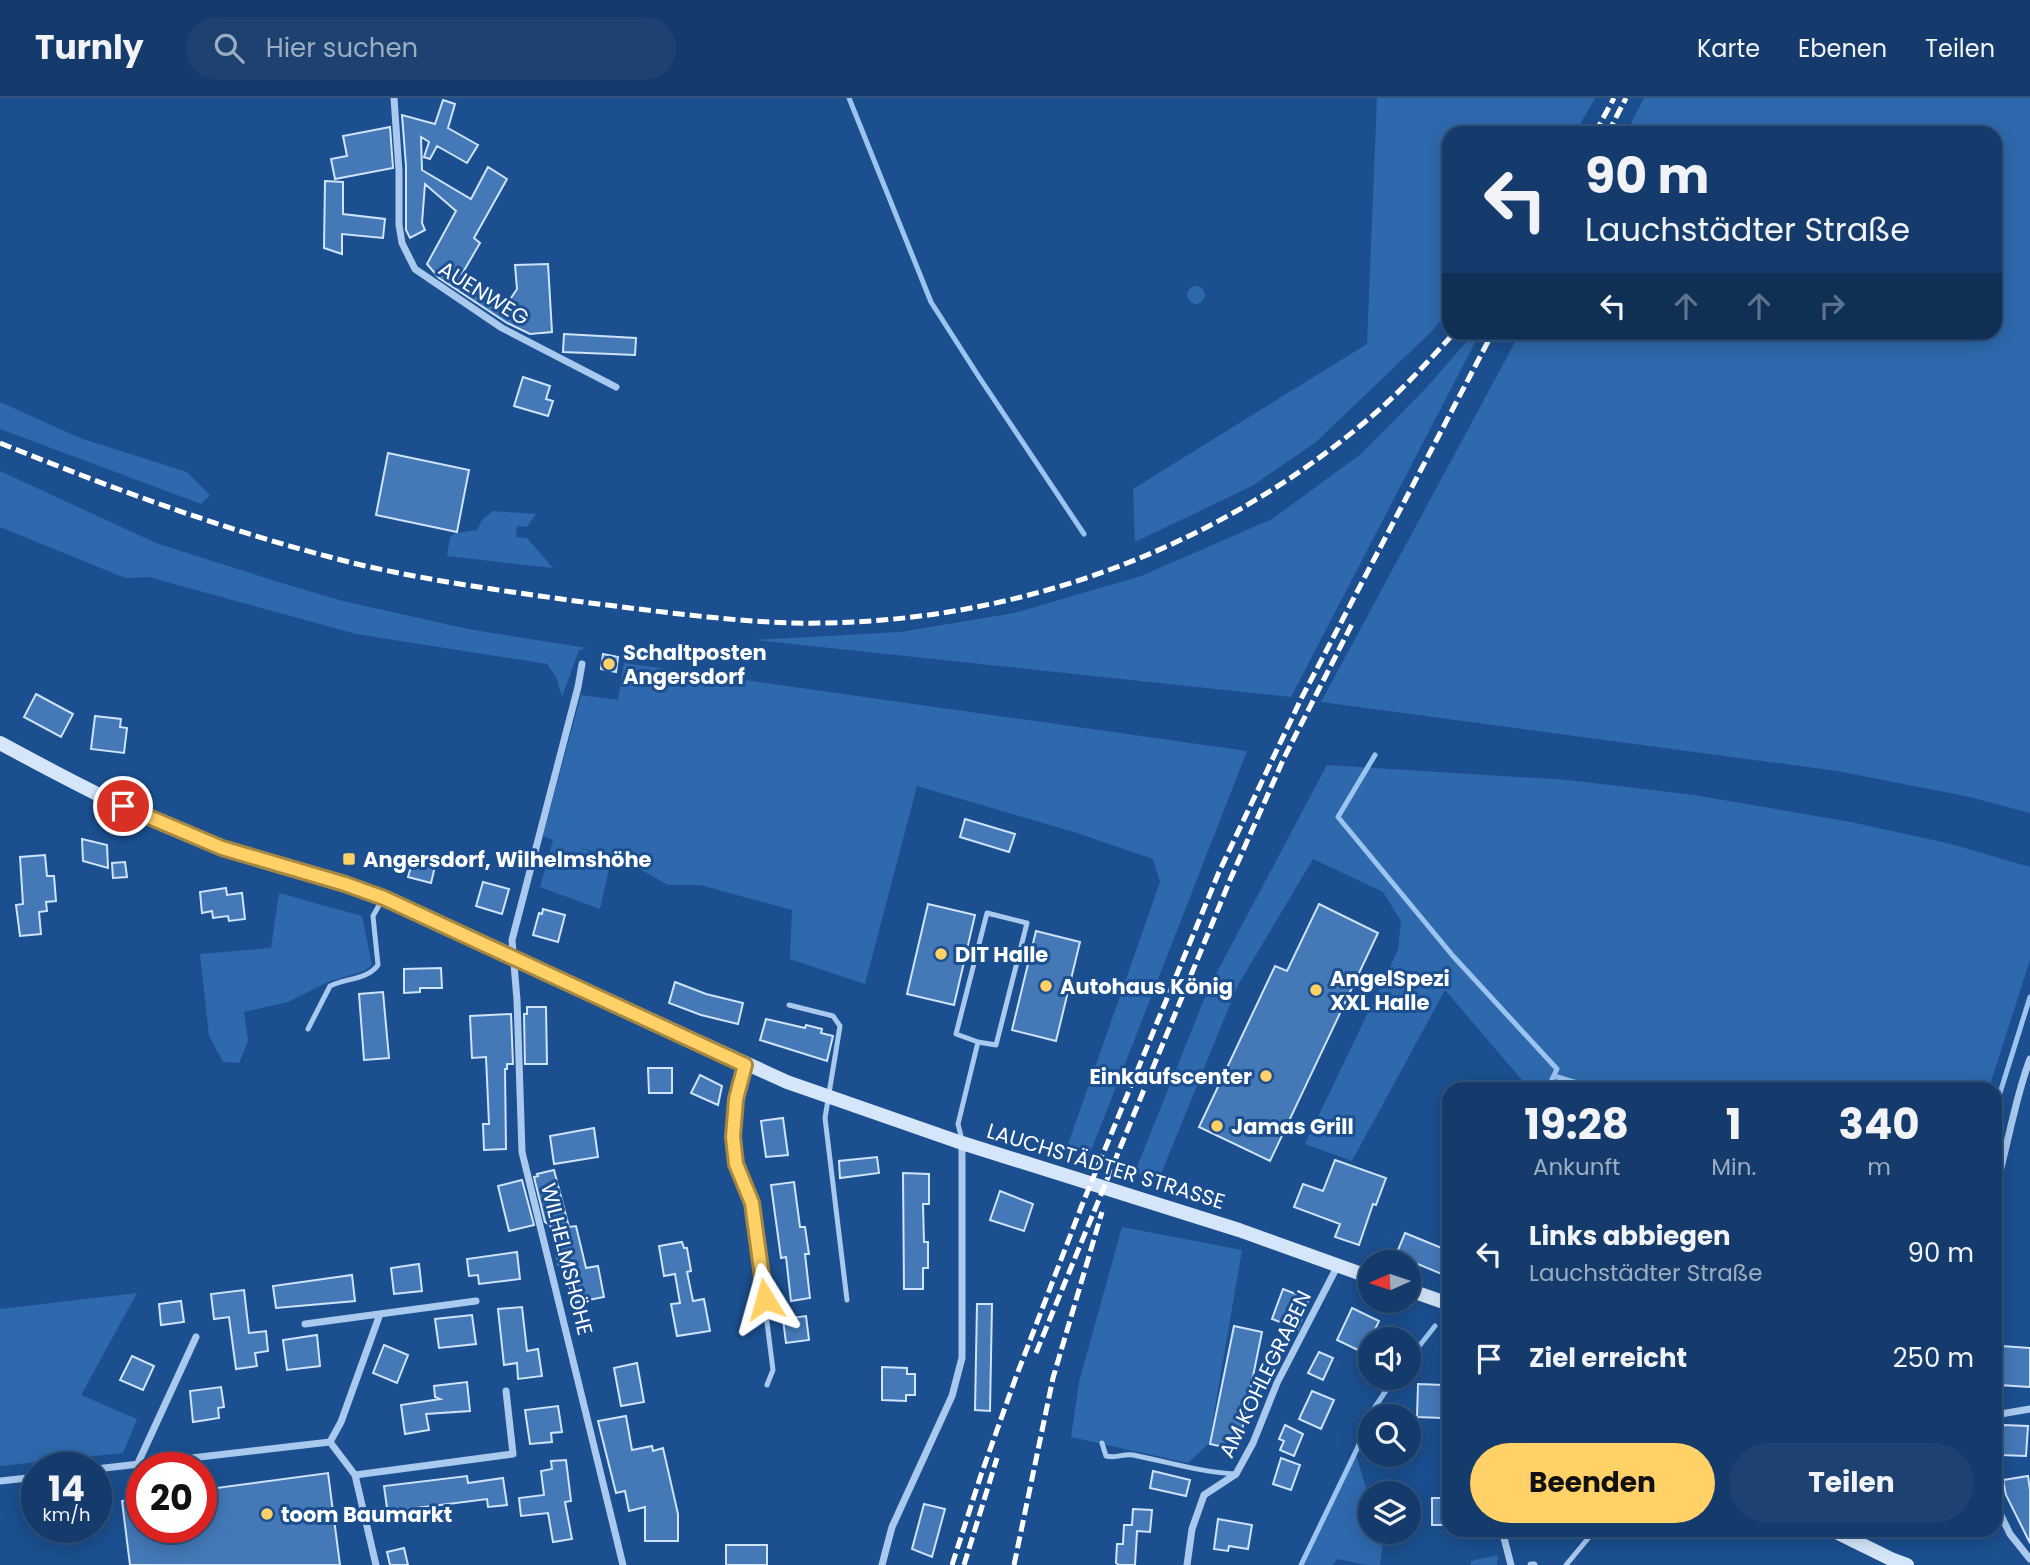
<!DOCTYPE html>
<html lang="de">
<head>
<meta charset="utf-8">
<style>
	body { margin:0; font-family:Poppins,sans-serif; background:#1d4271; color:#f1f3f6; height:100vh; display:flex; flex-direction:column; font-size:26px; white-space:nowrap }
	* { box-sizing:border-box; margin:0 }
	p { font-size:23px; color:#9dadc1 }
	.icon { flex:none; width:38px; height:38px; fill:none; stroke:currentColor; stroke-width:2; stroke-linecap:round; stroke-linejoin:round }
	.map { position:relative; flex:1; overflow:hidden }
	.sheet { position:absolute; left:1442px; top:984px; width:560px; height:455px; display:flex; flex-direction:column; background:#143b6b; border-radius:21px; box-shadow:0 4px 18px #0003,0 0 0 2px #33557e }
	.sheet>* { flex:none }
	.top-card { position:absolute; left:1442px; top:28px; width:560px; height:214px; border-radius:21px; box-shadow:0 4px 18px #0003,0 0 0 2px #33557e; background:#143b6b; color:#f1f3f6; overflow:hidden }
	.needle { width:46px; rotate:267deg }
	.buttons { position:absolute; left:1358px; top:1152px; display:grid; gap:14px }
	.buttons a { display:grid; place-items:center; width:63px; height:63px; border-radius:50%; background:#143b6b; box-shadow:0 4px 18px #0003,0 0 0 2px #33557e; font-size:35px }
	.speed { position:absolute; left:21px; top:1354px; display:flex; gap:14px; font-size:35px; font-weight:700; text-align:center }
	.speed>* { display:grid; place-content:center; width:91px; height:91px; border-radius:50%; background:#143b6b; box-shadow:0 4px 18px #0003,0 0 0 2px #33557e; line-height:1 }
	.speed small { font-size:18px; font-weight:400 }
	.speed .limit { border:10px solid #d22; background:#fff; color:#111 }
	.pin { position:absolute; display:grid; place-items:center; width:60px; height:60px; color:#fff; margin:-30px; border:4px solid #fff; border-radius:50%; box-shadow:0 2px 7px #0007 }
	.me { position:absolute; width:77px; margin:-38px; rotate:352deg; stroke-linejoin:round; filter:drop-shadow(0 0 5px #0008) }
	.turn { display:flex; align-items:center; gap:24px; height:147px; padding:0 28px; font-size:32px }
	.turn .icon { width:91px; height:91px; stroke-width:2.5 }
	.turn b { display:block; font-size:49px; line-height:60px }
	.lanes { display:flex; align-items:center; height:66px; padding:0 28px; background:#0003; justify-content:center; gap:35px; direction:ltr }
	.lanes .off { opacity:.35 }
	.eta { display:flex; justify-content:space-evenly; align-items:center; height:119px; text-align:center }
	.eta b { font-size:42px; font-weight:700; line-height:49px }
	.cta { display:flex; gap:14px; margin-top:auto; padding:14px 28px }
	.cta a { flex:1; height:80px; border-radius:42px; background:#ffd166; color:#111; font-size:28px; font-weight:700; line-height:80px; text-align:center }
	.cta a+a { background:#1d4271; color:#f1f3f6 }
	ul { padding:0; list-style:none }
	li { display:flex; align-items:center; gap:21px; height:105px; padding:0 28px }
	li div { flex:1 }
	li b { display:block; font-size:26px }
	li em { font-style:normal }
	header { display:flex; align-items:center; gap:42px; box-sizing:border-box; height:98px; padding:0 35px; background:#143b6b; border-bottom:2px solid #33557e }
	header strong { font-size:33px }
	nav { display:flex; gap:38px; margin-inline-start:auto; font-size:24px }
	.search { width:490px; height:63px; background:#1d4271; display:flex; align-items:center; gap:18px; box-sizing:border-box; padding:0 24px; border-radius:38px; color:#9dadc1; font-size:26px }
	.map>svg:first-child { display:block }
</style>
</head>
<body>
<header>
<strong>Turnly</strong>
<div class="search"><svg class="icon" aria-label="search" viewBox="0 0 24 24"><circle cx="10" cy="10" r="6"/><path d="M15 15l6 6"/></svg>Hier suchen</div>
<nav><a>Karte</a><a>Ebenen</a><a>Teilen</a></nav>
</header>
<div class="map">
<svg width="2030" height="1467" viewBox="0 0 2030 1467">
	<rect width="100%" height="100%" fill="#1b4f8f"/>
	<path fill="#2e69ad" d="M 1377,0 L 1595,0 L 1575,35 L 1449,35 L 1449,213 L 1431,234 L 1316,344 L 1252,388 L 1135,444 L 1133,391 L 1367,246 Z
		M 1644,0 L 2030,0 L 2030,715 L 1970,699 L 1837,673 L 1321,604 L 1520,235 L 1995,234 L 1995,35 L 1626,35 Z
		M1187 197a9 9 0 1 1 18 0a9 9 0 1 1-18 0Z
		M 1474,235 L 1480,235 L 1291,599 L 754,542 L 900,534 L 1014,515 L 1141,478 L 1272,421 L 1361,356 L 1426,290 Z
		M 0,304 L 80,340 L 187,374 L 210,397 L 201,406 L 0,331 Z
		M 0,373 L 156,445 L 285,486 L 343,503 L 468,531 L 587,550 L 579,552 L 562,599 L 556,579 L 547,566 L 356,536 L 149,479 L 125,480 L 0,429 Z
		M 493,413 L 536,416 L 527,429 L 517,428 L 516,439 L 527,440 L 553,470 L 447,458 L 450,439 L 456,435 L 477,432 L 482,422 Z
		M 624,565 L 1247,653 L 1089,1058 L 1066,1052 L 1160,784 L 1153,761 L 1077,735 L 917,688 L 865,886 L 790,861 L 792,812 L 700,787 L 668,787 L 624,762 L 574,748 L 611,761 L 600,811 L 540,789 L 553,742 L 543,738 L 581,597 L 618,602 Z
		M 1327,667 L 1568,682 L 1694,697 L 1851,724 L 1951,746 L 2030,769 L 2030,862 L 1989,990 L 1519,990 L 1522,982 L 1445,892 L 1352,1063 L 1305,1046 L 1398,852 L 1401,823 L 1383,794 L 1313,761 L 1238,887 L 1158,1083 L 1135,1074 L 1209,889 Z
		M 279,795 L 362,818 L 372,867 L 364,873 L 328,884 L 288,904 L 244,914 L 248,943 L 239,965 L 223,964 L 209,938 L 200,856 L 271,850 Z
		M 1122,1129 L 1242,1152 L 1209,1345 L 1188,1365 L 1071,1339 L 1079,1284 Z
		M 137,1195 L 81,1297 L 137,1321 L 123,1355 L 0,1368 L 0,1211 Z
		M 1354,1350 L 1370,1403 L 1370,1433 L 1379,1433 L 1383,1444 L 1380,1467 L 1367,1467 L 1337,1461 L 1333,1467 L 1304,1467 Z
		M 1498,1457 L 1497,1467 L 1471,1467 L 1471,1463 Z"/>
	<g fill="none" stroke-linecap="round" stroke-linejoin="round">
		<path stroke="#9cc4f0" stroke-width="5" d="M 849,0 L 931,204 L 979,279 L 1084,436
			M 1375,657 L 1338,719 L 1453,858 L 1557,971 L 1548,990
			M 1554,978 L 1594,990
			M 1995,1011 L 2030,899
			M 1409,1261 L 1435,1228
			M 1301,1467 L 1357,1351 L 1373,1312 L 1395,1279"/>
	</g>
	<path fill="#4478b7" stroke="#cfe3fa" stroke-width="2" d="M 443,2 L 455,6 L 448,30 L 478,47 L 467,65 L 437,48 L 430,61 L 424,59 L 429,44 L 421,39 L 422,72 L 471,101 L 488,69 L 507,81 L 474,140 L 480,145 L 462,176 L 507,206 L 517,191 L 515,167 L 548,166 L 552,234 L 530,236 L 507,225 L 439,180 L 427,166 L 456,113 L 425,86 L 422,125 L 425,132 L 410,140 L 406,132 L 406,68 L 402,17 L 435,26 Z
		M 390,29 L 393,70 L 335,81 L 331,61 L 347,58 L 343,38 Z
		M 325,83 L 343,84 L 343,116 L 385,121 L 383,140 L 342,136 L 342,156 L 324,150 Z
		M 564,236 L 636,240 L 635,257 L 563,254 Z
		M 523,279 L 550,288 L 546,301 L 553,303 L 548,318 L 514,308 Z
		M 388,355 L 469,372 L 457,434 L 376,417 Z
		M 603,556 L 618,559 L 616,574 L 601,571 Z
		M 36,596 L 73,616 L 61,639 L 24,619 Z
		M 95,618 L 121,621 L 120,629 L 127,630 L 124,655 L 91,651 Z
		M 965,721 L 1015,736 L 1009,754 L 960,739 Z
		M 82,741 L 107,747 L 108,770 L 83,763 Z
		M 45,757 L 47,778 L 54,778 L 56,803 L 46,804 L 47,813 L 39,814 L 41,836 L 20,838 L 16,807 L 23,806 L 20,759 Z
		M 414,758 L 436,764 L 431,785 L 408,779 Z
		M 125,764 L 127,779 L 113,780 L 112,765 Z
		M 483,784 L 509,791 L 502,816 L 476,808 Z
		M 226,790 L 227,797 L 242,795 L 245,821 L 229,823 L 228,818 L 213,820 L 212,813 L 202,815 L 200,794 Z
		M 928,806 L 975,817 L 954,907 L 907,896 Z
		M 1319,806 L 1378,835 L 1270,1063 L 1199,1029 L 1275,868 L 1287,873 Z
		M 543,811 L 565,817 L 558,844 L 533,837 L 539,815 L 542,816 Z
		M 1036,833 L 1080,844 L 1056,943 L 1012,932 Z
		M 441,870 L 442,890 L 420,890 L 420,894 L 404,895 L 404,871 Z
		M 675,884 L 706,896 L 743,905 L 738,926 L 701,917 L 669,905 Z
		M 383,894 L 389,960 L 364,962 L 359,896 Z
		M 527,909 L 546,909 L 547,966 L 525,966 L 524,916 L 527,916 Z
		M 511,916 L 513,966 L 507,966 L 507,971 L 505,971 L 506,1051 L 484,1052 L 483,1026 L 489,1026 L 486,959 L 472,960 L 470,918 Z
		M 766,921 L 805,930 L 806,927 L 822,931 L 821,935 L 833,938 L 827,963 L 760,942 Z
		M 648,970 L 672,970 L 672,995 L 649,995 Z
		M 700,977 L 722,988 L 718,1007 L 691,995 Z
		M 783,1020 L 788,1057 L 766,1059 L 761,1023 Z
		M 594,1030 L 598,1059 L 554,1066 L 550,1038 Z
		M 877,1059 L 879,1075 L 840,1080 L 839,1063 Z
		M 1335,1062 L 1386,1080 L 1376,1107 L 1373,1106 L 1359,1147 L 1335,1139 L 1340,1126 L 1294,1109 L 1303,1086 L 1323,1093 Z
		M 554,1072 L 569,1129 L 576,1128 L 586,1170 L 598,1168 L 604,1199 L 573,1205 L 565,1167 L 559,1168 L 550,1127 L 545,1124 L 534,1079 L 538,1078 L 537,1076 Z
		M 903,1075 L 929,1076 L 929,1106 L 923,1106 L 924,1144 L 928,1144 L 928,1170 L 923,1170 L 923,1191 L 904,1191 Z
		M 522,1082 L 534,1127 L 509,1133 L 498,1088 Z
		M 794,1084 L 800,1129 L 805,1129 L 809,1156 L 805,1156 L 810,1200 L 791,1203 L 786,1159 L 781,1160 L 771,1087 Z
		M 1000,1093 L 1033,1106 L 1024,1133 L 990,1122 Z
		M 1405,1135 L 1449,1153 L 1449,1179 L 1396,1157 Z
		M 682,1144 L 684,1150 L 687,1150 L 691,1173 L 687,1174 L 693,1203 L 704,1201 L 710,1233 L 677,1238 L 671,1206 L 680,1205 L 675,1176 L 664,1178 L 659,1148 Z
		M 517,1154 L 520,1181 L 479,1186 L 478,1177 L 469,1178 L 467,1161 Z
		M 419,1166 L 422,1193 L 394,1196 L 391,1170 Z
		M 352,1177 L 355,1203 L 276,1210 L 273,1188 Z
		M 1283,1191 L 1309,1201 L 1298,1231 L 1272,1221 Z
		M 244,1192 L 249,1235 L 266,1233 L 268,1253 L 255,1255 L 257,1268 L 236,1271 L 229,1219 L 214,1221 L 211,1196 Z
		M 181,1203 L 184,1224 L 161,1227 L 159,1206 Z
		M 977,1206 L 992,1206 L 990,1313 L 975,1312 Z
		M 522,1209 L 527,1253 L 538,1251 L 542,1278 L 518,1281 L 517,1265 L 504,1267 L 498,1211 Z
		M 1352,1210 L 1379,1223 L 1364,1255 L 1337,1242 Z
		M 472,1217 L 476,1246 L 439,1250 L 435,1221 Z
		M 806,1218 L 809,1242 L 786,1245 L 783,1221 Z
		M 1234,1228 L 1262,1234 L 1238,1352 L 1210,1346 Z
		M 317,1237 L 320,1268 L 287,1272 L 283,1242 Z
		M 384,1247 L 408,1257 L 397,1285 L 373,1275 Z
		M 2001,1248 L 2030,1250 L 2030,1289 L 1999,1287 Z
		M 1319,1254 L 1333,1260 L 1323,1282 L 1308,1275 Z
		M 132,1258 L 154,1268 L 143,1292 L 120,1282 Z
		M 637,1265 L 644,1304 L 621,1308 L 614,1270 Z
		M 882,1269 L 907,1270 L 907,1276 L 915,1276 L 915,1297 L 906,1297 L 906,1303 L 882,1302 Z
		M 467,1284 L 470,1313 L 426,1316 L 429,1332 L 405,1336 L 401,1307 L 440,1301 L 435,1299 L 434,1288 Z
		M 1418,1286 L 1443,1287 L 1442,1320 L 1417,1319 Z
		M 221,1289 L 224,1309 L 218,1310 L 219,1320 L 193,1324 L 190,1293 Z
		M 1312,1293 L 1334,1302 L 1321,1331 L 1299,1321 Z
		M 558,1308 L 562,1334 L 551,1335 L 552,1344 L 530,1346 L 525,1312 Z
		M 626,1318 L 632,1352 L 652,1348 L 653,1353 L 663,1350 L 678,1416 L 678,1443 L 645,1443 L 645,1409 L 629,1413 L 625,1393 L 616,1395 L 598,1323 Z
		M 1285,1327 L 1303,1336 L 1294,1358 L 1280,1352 L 1284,1343 L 1279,1341 Z
		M 2003,1327 L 2028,1328 L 2026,1358 L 2001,1357 Z
		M 1281,1360 L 1300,1367 L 1291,1392 L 1273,1386 Z
		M 566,1362 L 571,1403 L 565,1404 L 572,1441 L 553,1444 L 548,1415 L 521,1418 L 519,1400 L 544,1397 L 541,1373 L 552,1371 L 551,1363 Z
		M 1153,1373 L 1190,1382 L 1186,1398 L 1150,1390 Z
		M 328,1375 L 340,1467 L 130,1467 L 122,1403 L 142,1400 L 142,1430 L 201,1430 L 201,1392 Z
		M 467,1378 L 468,1385 L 503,1380 L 507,1407 L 488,1409 L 487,1401 L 417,1410 L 417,1413 L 388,1417 L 384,1388 Z
		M 2028,1378 L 2030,1392 L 2030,1445 L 2006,1397 L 2003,1382 Z
		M 1432,1400 L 1447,1400 L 1449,1427 L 1432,1427 Z
		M 924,1406 L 945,1411 L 932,1459 L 912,1451 Z
		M 1133,1411 L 1152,1412 L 1150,1434 L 1137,1433 L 1135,1467 L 1119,1467 L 1116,1465 L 1117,1446 L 1123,1446 L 1124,1427 L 1132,1427 Z
		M 1218,1421 L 1252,1427 L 1248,1451 L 1229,1448 L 1228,1453 L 1214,1451 Z
		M 726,1447 L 767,1447 L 767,1467 L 726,1467 Z
		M 404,1450 L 408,1467 L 390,1467 L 387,1454 Z"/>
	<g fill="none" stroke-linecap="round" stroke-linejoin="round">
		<path stroke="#a9c9ee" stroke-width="5" d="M 789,907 L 833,918 L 840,928 L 825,1020 L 847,1202
			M 308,931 L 330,888 C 346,880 367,882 378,867 L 373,818 L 382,802
			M 745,967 L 736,1001 L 733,1039 L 736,1066 L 752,1105 L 773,1272 L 767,1287
			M 962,1042 L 958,1026 L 978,944 L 956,936 L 987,815 L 1027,825 L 996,947 L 978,944
			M 1102,1345 L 1106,1358 C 1119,1361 1122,1355 1133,1357 C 1168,1364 1200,1374 1236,1376
			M 1566,1467 L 1595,1432"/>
		<path stroke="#a9c9ee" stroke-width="7" d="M 394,0 L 399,73 L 399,127 L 402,145 L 415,171 L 502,230 L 616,289
			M 582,566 L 578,589 L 512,842 L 517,902 L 522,1054 L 623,1467
			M 1995,1092 C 2008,1048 2014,1003 2030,961
			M 305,1226 L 476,1203
			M 1995,1317 L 2030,1311
			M 330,1344 L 341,1324 L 380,1216
			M 138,1365 L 196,1239
			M 96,1371 L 330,1344 L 355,1377 L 376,1467
			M 355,1377 L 513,1356 L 506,1293
			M 0,1383 L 37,1379
			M 1995,1405 L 2010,1436 L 2030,1461
			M 1502,1432 L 1511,1467
			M 882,1467 L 892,1429 L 952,1298 L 962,1260 L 962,1045
			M 1187,1467 L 1192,1431 L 1204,1397 L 1236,1376 L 1253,1345 L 1277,1285 L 1338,1167
			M 1531,1467 L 1534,1467"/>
		<path stroke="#d6e6fa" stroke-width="14" d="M 0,645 C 72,684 144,722 221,750 C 274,769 330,781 384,800 L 787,984 L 962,1045 L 1239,1132 L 1370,1179
			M 1409,1192 L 1449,1206
			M 1832,1432 L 1891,1461 L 1907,1467"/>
		<path stroke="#fff" stroke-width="5" stroke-dasharray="12 5" stroke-linecap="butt" d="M 1595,35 L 1614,0
			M 1608,35 L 1626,0
			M 0,345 C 116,392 235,436 357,466 C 434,484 512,494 590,505 C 657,513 725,523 793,525 C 999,529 1202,459 1360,328 C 1395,300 1425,267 1455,234
			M 1036,1255 L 1230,782 L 1284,660 L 1352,526
			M 952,1467 L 981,1377 L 1016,1279 L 1082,1107 L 1219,774 L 1301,601 L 1493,234
			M 964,1467 L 997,1360
			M 1014,1467 L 1053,1280 L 1102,1114"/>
	</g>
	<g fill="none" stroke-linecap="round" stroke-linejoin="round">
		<g stroke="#a68842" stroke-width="18">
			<path id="route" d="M 123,708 L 222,750 L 345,786 L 384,800 L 745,967 L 736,1001 L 733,1039 L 736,1066 L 752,1105 L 765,1201"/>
		</g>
		<use href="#route" stroke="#ffd166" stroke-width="12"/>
	</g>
	<g fill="#ffd166" stroke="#1b4f8f" stroke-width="2.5">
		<circle cx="609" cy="566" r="7"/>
		<rect x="342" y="754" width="14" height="14" rx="3.5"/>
		<circle cx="941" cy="856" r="7"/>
		<circle cx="1046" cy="888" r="7"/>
		<circle cx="1316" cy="892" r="7"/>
		<circle cx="1266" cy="978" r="7"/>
		<circle cx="1217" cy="1028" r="7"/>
		<circle cx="267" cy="1416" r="7"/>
	</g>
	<g text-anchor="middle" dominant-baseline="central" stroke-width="6" stroke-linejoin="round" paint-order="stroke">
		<g font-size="21" fill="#fff" stroke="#1b4f8f">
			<text transform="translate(484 195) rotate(32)">AUENWEG</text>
			<text transform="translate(1106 1068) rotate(17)">LAUCHSTÄDTER STRASSE</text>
			<text transform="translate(567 1161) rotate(76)">WILHELMSHÖHE</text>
			<text transform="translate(1265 1276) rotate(-64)">AM KOHLEGRABEN</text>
		</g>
		<g font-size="21" font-weight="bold" fill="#fff" stroke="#1b4f8f" text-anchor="start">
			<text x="623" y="554">Schaltposten<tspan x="623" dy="24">Angersdorf</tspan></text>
			<text x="363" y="761">Angersdorf, Wilhelmshöhe</text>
			<text x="955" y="856">DIT Halle</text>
			<text x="1330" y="880">AngelSpezi<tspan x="1330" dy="24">XXL Halle</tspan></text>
			<text x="1060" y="888">Autohaus König</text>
			<text x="1252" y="978" text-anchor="end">Einkaufscenter</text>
			<text x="1231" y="1028">Jamas Grill</text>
			<text x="281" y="1416">toom Baumarkt</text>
		</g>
	</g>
</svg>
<div class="buttons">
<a><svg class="needle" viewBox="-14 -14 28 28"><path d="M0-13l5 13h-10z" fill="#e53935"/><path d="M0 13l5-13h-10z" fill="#9dadc1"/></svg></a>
<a><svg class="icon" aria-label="sound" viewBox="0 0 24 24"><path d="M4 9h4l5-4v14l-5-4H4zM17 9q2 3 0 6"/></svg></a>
<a><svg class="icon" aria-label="search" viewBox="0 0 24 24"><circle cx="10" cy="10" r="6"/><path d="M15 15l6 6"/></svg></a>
<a><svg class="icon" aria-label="layers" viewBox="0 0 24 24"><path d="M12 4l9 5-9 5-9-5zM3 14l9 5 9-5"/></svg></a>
</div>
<div class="speed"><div>14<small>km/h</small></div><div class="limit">20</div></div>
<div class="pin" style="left:123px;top:708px;background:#d93025"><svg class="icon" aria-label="arrive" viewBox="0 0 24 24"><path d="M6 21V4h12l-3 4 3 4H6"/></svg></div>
<svg class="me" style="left:765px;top:1201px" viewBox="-20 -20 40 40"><path d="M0-17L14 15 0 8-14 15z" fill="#ffd166" stroke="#fff" stroke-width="4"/></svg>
<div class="top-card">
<div class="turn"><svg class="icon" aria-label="left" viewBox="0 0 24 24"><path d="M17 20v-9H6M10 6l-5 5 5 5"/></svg><div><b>90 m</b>Lauchstädter Straße</div></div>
<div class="lanes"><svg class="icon" aria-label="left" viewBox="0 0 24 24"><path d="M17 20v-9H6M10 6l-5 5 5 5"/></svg><svg class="icon off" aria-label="ahead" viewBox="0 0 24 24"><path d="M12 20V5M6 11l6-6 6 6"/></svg><svg class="icon off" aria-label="ahead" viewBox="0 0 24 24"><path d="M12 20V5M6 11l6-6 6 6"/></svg><svg class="icon off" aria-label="right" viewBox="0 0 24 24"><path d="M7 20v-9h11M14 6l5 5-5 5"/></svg></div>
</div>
<section class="sheet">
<div class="eta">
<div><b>19:28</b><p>Ankunft</p></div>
<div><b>1</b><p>Min.</p></div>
<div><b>340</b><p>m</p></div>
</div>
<ul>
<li><svg class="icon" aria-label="left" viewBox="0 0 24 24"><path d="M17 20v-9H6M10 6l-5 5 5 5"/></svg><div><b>Links abbiegen</b><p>Lauchstädter Straße</p></div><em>90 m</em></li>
<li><svg class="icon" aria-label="arrive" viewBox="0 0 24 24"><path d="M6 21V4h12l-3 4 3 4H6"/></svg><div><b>Ziel erreicht</b></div><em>250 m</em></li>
</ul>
<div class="cta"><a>Beenden</a><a>Teilen</a></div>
</section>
</div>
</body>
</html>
